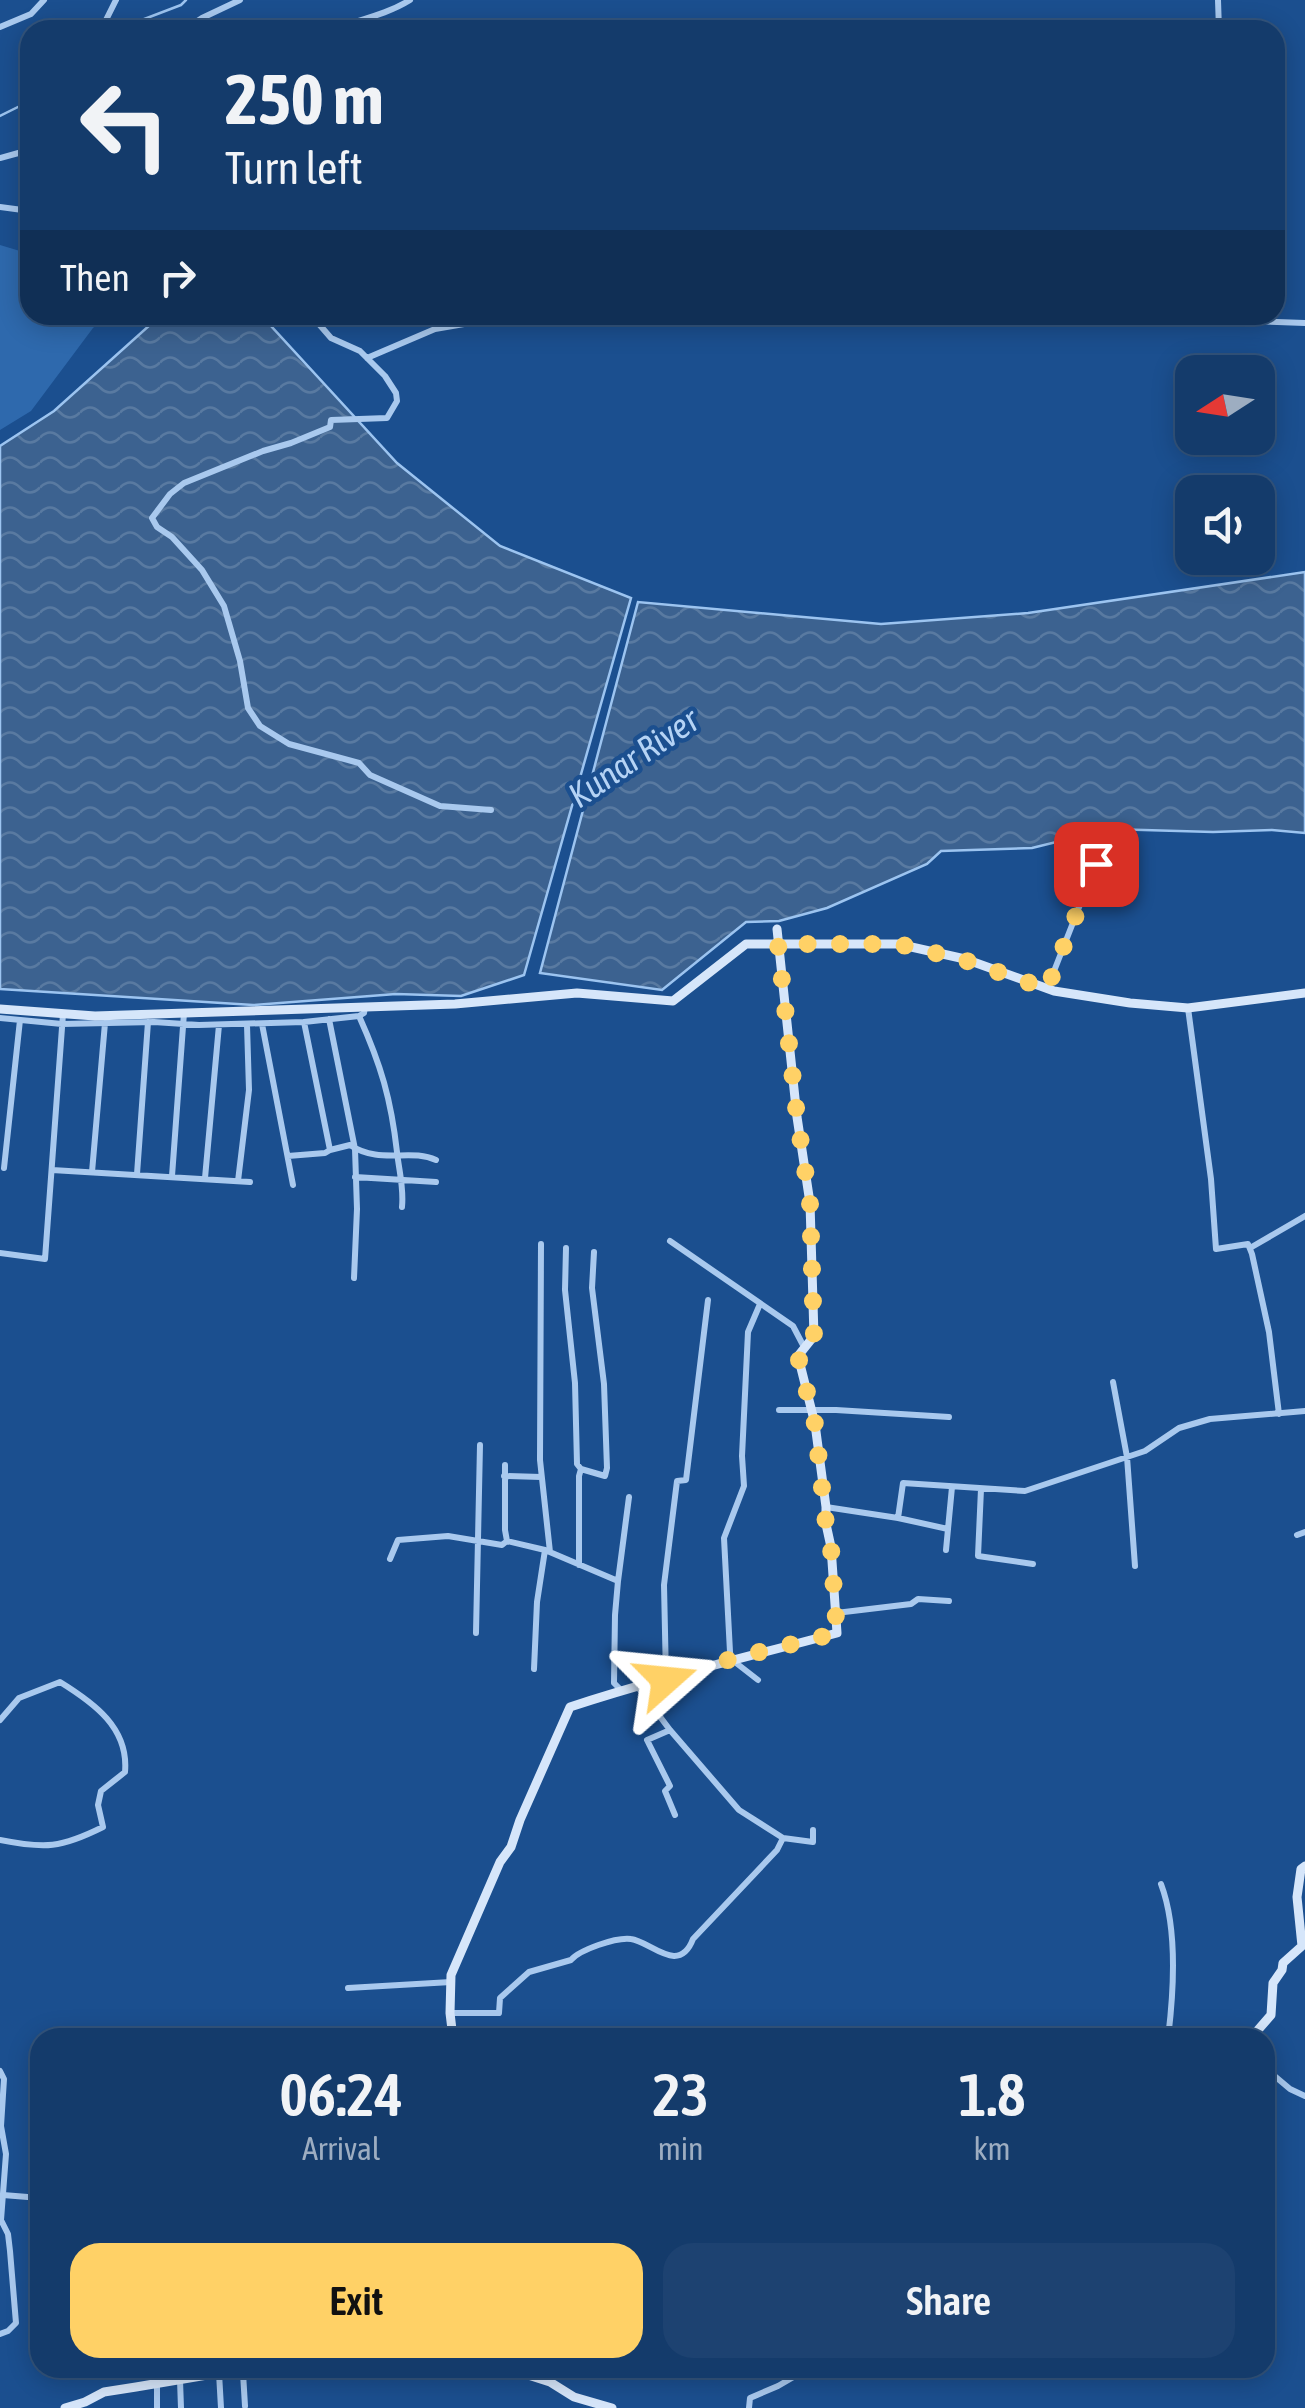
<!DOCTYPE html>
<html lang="en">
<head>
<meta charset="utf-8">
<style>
	body { margin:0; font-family:"Asap Condensed",sans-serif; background:#1d4271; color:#f1f3f6; height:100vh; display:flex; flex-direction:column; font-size:38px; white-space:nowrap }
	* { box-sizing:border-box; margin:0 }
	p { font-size:32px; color:#9dadc1 }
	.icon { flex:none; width:55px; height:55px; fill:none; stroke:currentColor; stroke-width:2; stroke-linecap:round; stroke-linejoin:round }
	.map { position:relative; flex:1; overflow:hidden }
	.side { position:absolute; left:30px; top:2028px; width:1245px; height:350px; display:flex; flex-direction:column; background:#143b6b; border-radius:30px; box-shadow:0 5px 25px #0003,0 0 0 2px #33557e }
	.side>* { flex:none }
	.banner { position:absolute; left:20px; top:20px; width:1265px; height:305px; border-radius:30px; box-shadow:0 5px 25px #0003,0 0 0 2px #33557e; background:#143b6b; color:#f1f3f6; overflow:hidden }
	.needle { width:65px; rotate:258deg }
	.buttons { position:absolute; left:1175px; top:355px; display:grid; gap:20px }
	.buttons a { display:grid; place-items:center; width:100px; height:100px; border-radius:20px; background:#143b6b; box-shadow:0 5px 25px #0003,0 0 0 2px #33557e; font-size:50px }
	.pin { position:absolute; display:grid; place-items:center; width:85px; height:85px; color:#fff; margin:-42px; border-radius:20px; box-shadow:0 5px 15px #0006 }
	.me { position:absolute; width:110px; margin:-55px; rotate:72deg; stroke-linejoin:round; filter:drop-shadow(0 0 8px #0008) }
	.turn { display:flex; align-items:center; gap:35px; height:210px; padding:0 40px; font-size:45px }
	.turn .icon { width:130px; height:130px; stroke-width:2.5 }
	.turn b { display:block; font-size:70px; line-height:85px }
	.then { display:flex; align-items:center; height:95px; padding:0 40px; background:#0003; gap:20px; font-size:38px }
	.eta { display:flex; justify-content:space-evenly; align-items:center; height:170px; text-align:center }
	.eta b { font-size:60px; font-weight:600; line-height:70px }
	.button { display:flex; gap:20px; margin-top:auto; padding:20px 40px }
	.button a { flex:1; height:115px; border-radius:30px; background:#ffd166; color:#111; font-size:40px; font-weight:600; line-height:115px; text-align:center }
	.button a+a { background:#1d4271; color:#f1f3f6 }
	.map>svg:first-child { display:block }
</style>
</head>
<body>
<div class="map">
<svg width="1305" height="2408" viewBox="0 0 1305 2408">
	<defs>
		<pattern id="water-waves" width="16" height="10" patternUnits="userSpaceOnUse" patternTransform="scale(2.5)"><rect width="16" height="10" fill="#3c6290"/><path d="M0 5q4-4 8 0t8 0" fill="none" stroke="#597aa1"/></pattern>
	</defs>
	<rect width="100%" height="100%" fill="#1b4f8f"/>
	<path fill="#2e69ad" d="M 0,245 L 30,254 L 30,315 L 106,315 L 93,328 L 31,411 L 0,430 Z"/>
	<path fill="url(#water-waves)" stroke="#9cc4f0" stroke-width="2.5" d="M 161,315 L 200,315 L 270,325 L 397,463 L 500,546 L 631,598 L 524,975 L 461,996 L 396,994 L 253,1005 L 0,989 L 0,446 L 54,411 Z
		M 1305,572 L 1305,833 L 1272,830 L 1213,832 L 1109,829 L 1032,848 L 941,851 L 927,864 L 827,908 L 779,921 L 746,922 L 662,990 L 540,973 L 638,602 L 881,624 L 1028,613 Z"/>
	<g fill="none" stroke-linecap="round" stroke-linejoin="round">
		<path stroke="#9cc4f0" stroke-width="2.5" d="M 121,30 L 126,26 L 181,5 L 186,0
			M 0,116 L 30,101"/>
		<path stroke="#3c6290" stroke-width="9" d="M 566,802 L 598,779"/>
		<path stroke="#a9c9ee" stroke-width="6" d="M 1218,0 L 1219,30
			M 0,27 L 31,14 L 44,0
			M 101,30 L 116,0
			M 184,30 L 202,18 L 240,0
			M 331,30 C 358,20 386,15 410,0
			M 0,158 L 22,152 L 30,146
			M 0,207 L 30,211
			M 311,315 L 331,338 L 360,351 L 385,376 L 396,393 L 397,401 L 387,418 L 331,420 L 330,427 L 291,443 L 263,451 L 184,483 L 170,494 L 152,518 L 157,527 L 172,537 L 202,570 L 224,606 L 240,661 L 248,708 L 260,726 L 289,744 L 359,763 L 370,775 L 440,806 L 491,810
			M 1213,315 L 1250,321 L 1305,323
			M 367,358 L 435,329 L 464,324 L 493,315
			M 1047,989 L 1096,864 L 1101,851 L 1099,842
			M 1188,1008 L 1211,1179 L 1216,1249 L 1248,1244 L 1252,1254 L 1269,1332 L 1279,1414
			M 359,1016 C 381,1065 391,1099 397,1152 C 399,1171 404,1187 402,1207
			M 0,1018 L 62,1024 L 154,1022 L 199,1025 L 304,1022 L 359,1016 L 364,1013 L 365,1007
			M 329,1019 L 355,1149 L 357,1209 L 354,1278
			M 304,1022 L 330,1150 L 350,1145 C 380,1165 410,1148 436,1160
			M 262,1024 L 293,1185
			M 288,1156 L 325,1153 L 330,1150
			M 4,1168 L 20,1020
			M 52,1170 L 250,1182
			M 92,1172 L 105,1023
			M 137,1174 L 148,1022
			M 172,1176 L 184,1013
			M 355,1177 L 436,1182
			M 205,1178 L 219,1025
			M 238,1181 L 249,1090 L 247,1025
			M 670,1241 L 793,1326 L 804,1347
			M 566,1248 L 565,1290 L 575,1383 L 577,1464 L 581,1469 L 579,1476 L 579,1565
			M 1250,1248 L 1305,1216
			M 0,1253 L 45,1259 L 63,1014
			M 1113,1382 L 1127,1457 L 1135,1566
			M 779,1410 L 836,1410 L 949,1417
			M 505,1465 L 505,1530 L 507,1541
			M 581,1469 L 605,1476 L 607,1468 L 604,1384 L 592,1288 L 594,1252
			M 504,1476 L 541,1477
			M 981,1489 L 978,1556 L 1033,1564
			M 826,1507 L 898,1518 L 903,1483 L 1025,1491 L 1145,1451 L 1179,1428 L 1210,1419 L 1305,1411
			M 898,1518 L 948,1529
			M 1297,1535 L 1305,1532
			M 946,1550 L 952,1487
			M 390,1559 L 398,1540 L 448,1536 L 502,1545 L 507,1541 L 545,1550 L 618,1581 L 615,1615 L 614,1683 L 621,1690
			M 618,1581 L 629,1497
			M 836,1613 L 911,1604 L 918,1599 L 949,1601
			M 476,1633 L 480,1445
			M 534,1669 L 537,1602 L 545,1550 L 550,1552 L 540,1460 L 541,1244
			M 666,1678 L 664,1585 L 677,1481 L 686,1480 L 708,1300
			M 758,1680 L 731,1659 L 730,1652 L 724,1538 L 744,1486 L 742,1456 L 748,1332 L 760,1304
			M 0,1720 L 19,1698 L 60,1682 C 94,1703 129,1728 125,1772 L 101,1791 L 98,1805 L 103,1827 C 61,1848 45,1849 0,1840
			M 670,1730 L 647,1740 L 670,1786 L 665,1791 L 675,1815
			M 783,1838 L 813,1842 L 813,1830
			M 1161,1884 C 1178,1929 1174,1990 1168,2038
			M 348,1988 L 451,1982
			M 450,2013 L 499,2013 L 500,1998 L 529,1972 L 571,1960 C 579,1950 616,1937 631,1939 C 650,1941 679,1976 693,1939 L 777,1850 L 783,1838 L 739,1810 L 670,1730 L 637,1686
			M 1265,2068 L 1290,2089 L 1305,2096
			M 0,2071 L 4,2079 L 1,2126 L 6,2154 L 1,2220 L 8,2234 L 10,2251 L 16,2323 L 8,2331 L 0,2334
			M 3,2195 L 40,2198
			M 160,2368 L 162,2383
			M 219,2373 L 221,2408
			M 243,2373 L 245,2406
			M 180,2380 L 181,2408
			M 157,2383 L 157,2408
			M 749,2408 L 750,2398 L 778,2386 L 809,2368"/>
		<path stroke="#d6e6fa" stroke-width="9" d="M 0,1009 L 95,1016 L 455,1004 L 577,993 L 673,1001 L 746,944 L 898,944 L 965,959 L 1054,991 L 1130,1003 L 1188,1008 L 1305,993
			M 453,2038 L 450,2013 L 451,1975 L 500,1862 L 511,1847 L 520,1820 L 570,1707 C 658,1678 748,1657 837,1633 L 831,1547 L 826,1524 L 826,1507 L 815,1424 L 798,1356 L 814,1336 L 810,1203 L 797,1117 L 777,929
			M 1251,2038 L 1271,2015 L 1273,1983 L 1282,1970 L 1283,1963 L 1302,1946 L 1297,1897 L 1301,1869 L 1305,1866
			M 506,2368 L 550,2382 L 574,2397 L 612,2408
			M 65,2408 L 85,2402 L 104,2392 L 136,2387 L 219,2373 L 307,2368"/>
	</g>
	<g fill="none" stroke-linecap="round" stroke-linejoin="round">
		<path stroke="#ffd166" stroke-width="18" stroke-dasharray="0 32.4" d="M 666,1680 L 731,1659 L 837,1633 L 831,1548 L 826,1524 L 815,1424 L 798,1356 L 814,1336 L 810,1203 L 797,1116 L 778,944 L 898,944 L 964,960 L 1047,989 L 1096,864"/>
	</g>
	<g text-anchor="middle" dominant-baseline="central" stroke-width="9" stroke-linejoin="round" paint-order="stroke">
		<g font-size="35" font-style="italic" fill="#b5d3f5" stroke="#1b4f8f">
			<text transform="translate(633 757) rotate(-34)">Kunar River</text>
		</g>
	</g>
</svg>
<div class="buttons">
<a><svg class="needle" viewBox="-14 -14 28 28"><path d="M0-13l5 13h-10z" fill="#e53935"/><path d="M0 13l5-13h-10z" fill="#9dadc1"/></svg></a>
<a><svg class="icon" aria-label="sound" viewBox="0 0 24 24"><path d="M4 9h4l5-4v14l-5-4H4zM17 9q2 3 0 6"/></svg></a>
</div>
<div class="pin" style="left:1096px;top:864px;background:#d93025"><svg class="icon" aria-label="arrive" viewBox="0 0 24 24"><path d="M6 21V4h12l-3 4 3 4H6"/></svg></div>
<svg class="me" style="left:666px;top:1680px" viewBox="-20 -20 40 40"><path d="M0-17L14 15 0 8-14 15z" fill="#ffd166" stroke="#fff" stroke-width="4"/></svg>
<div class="banner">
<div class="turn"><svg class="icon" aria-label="left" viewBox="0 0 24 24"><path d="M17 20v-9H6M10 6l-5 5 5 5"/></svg><div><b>250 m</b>Turn left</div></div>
<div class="then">Then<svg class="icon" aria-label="right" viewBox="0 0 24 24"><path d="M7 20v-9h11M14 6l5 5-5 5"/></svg></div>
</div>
<section class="side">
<div class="eta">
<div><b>06:24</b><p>Arrival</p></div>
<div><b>23</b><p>min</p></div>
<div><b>1.8</b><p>km</p></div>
</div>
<div class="button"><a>Exit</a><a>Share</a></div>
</section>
</div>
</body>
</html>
